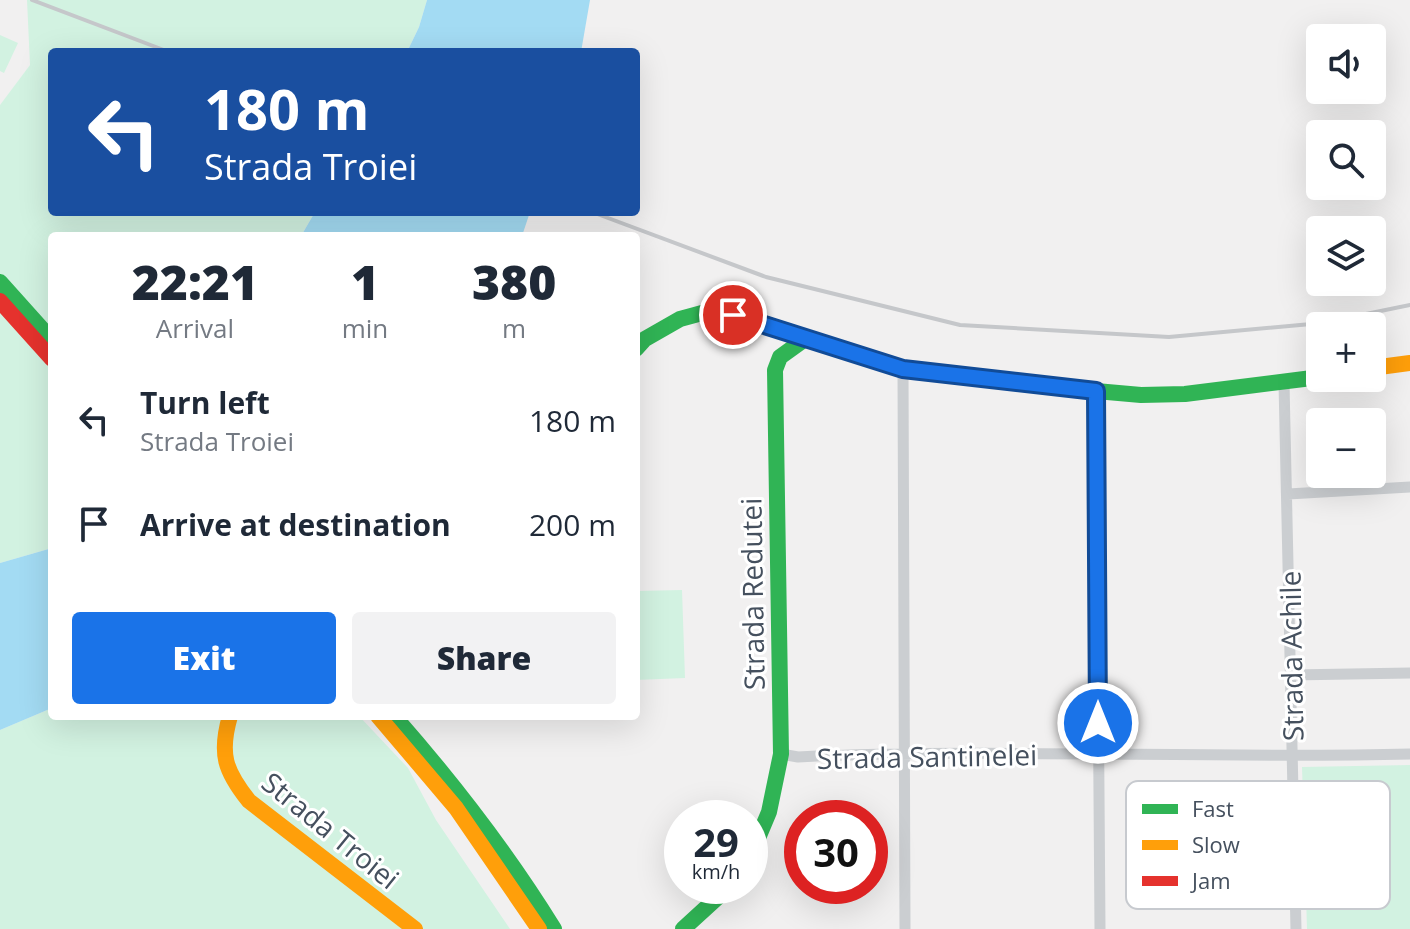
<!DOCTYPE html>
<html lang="en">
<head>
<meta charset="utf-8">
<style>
	body { margin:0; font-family:"Open Sans",sans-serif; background:#f2f2f3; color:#1f2937; height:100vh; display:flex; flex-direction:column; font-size:30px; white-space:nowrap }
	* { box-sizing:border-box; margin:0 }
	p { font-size:26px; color:#747a83 }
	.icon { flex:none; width:44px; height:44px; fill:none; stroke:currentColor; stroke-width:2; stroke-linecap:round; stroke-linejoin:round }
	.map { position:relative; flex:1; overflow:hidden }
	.panel { position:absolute; left:48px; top:232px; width:592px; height:488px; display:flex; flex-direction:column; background:#fff; border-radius:8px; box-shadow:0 8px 32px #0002 }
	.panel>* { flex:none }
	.banner { position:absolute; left:48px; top:48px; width:592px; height:168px; border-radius:8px; box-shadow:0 8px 32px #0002; background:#1a4fa0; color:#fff; overflow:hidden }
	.controls { position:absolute; left:1306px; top:24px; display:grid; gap:16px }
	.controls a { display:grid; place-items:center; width:80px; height:80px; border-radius:8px; background:#fff; box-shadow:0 8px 32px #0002; font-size:40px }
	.speed { position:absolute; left:664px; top:800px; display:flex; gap:16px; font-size:40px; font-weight:700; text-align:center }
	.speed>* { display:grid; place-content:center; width:104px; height:104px; border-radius:50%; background:#fff; box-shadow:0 8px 32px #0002; line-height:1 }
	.speed small { font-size:20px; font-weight:400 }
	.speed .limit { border:12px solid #d22; background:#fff; color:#111 }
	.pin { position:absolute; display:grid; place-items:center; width:68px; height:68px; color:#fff; margin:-34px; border:4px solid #fff; border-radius:50%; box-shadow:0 2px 8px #0007 }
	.me { position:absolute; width:88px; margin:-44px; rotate:0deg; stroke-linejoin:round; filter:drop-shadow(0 0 6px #0008) }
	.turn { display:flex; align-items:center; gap:28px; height:168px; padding:0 24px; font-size:36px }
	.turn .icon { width:104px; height:104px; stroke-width:2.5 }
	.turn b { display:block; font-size:56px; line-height:68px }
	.eta { display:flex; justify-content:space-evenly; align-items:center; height:136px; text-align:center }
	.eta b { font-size:48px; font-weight:800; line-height:56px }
	.button { display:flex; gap:16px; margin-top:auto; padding:16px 24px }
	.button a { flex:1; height:92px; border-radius:8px; background:#1a73e8; color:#fff; font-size:32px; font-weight:800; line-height:92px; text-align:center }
	.button a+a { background:#f2f2f3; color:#1f2937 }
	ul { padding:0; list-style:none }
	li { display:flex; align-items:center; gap:24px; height:104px; padding:0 24px }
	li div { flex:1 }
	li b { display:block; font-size:30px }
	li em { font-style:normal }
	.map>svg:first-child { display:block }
</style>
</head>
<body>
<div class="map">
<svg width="1410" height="929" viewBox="0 0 1410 929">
	<rect width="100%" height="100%" fill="#f1f0f0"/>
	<path fill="#d2f2e1" d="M 27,0 L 427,0 L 419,27 L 407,52 L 52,52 L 52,212 L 315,212 L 301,236 L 52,236 L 52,548 L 0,563 L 0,105 L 30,65 Z
		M 0,35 L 18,43 L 4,73 L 0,71 Z
		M 682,590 L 685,678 L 636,680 L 636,591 Z
		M 52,708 L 52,716 L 359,716 L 408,768 L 436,820 L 510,929 L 0,929 L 0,730 Z
		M 1410,765 L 1410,929 L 1307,929 L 1302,767 Z"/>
	<path fill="#a3dbf3" d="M 427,0 L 590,0 L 581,52 L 407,52 L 419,27 Z
		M 315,212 L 530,212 L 522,236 L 301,236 Z
		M 52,548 L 52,708 L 0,730 L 0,563 Z"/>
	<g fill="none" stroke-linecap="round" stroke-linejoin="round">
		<path stroke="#cbced1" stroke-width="11" d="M 903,369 L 905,929
			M 1284,383 L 1296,929
			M 1096,391 L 1100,929
			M 1288,494 L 1410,487
			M 1291,675 L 1410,673
			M 781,754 L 798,757 C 1002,748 1206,759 1410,754"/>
		<path stroke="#30b455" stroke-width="16" d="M 0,282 L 52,340
			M 636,349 L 645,339 L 680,319 L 702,313 L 748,318 L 903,369 L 1096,391 L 1141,395 L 1185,394 L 1320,377
			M 394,716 C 453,783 507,853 554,929
			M 750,857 L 769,812 L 781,754 L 775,370 L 780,357 L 805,339
			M 683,929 L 730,886"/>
		<path stroke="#ff9f0a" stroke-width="16" d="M 1372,368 L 1410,363
			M 230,716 C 219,754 225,771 249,801 L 415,929
			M 378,716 L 456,808 L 539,929"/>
		<path stroke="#e5322d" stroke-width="16" d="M 0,301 L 52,359"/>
		<path stroke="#c5c7ca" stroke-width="4" d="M 32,0 L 169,52
			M 592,212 L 766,277 L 960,325 L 1169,337 L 1322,323 L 1410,305"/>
	</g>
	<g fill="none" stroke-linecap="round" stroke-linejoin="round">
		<g stroke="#114b97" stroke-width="20">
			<path id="route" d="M 733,315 L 903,369 L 1096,391 L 1098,723"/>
		</g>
		<use href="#route" stroke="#1a73e8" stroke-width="14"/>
	</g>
	<g text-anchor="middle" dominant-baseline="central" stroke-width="6" stroke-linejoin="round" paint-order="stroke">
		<g font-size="28" fill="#45505e" stroke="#fff">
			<text transform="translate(752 594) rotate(-91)">Strada Redutei</text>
			<text transform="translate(1291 656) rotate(-91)">Strada Achile</text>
			<text transform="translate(927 756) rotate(-1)">Strada Santinelei</text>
			<text transform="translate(331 830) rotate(39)">Strada Troiei</text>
		</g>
	</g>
	<rect x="1126" y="781" width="264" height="128" rx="12" fill="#fff" stroke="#c7cacf" stroke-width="2"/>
	<rect x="1142" y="804" width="36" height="10" fill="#30b455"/>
	<rect x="1142" y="840" width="36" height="10" fill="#ff9f0a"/>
	<rect x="1142" y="876" width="36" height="10" fill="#e5322d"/>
	<g font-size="22" fill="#45505e">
		<text x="1192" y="817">Fast</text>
		<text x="1192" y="853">Slow</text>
		<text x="1192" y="889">Jam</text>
	</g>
</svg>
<div class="controls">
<a><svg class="icon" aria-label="sound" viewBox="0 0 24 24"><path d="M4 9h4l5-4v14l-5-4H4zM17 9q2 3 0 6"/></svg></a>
<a><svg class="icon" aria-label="search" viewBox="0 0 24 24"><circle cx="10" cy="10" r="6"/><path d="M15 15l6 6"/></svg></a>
<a><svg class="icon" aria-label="layers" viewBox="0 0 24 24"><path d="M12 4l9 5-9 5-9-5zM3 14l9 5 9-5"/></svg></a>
<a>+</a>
<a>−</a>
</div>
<div class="speed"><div>29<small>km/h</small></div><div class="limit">30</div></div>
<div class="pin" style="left:733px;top:315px;background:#d93025"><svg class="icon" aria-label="arrive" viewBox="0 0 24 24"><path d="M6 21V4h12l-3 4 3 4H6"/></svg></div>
<svg class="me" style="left:1098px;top:723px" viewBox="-20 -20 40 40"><circle r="17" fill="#1a73e8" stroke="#fff" stroke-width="3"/><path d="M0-11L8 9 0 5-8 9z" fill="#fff"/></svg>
<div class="banner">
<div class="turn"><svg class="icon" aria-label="left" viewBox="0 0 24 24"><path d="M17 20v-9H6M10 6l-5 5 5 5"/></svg><div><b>180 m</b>Strada Troiei</div></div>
</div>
<section class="panel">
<div class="eta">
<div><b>22:21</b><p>Arrival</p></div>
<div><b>1</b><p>min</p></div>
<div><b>380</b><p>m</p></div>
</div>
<ul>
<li><svg class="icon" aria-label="left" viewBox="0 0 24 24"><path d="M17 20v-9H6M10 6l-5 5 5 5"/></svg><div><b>Turn left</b><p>Strada Troiei</p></div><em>180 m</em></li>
<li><svg class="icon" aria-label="arrive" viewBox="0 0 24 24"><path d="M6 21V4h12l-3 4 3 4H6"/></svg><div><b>Arrive at destination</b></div><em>200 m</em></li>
</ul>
<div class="button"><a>Exit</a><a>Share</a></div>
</section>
</div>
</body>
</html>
